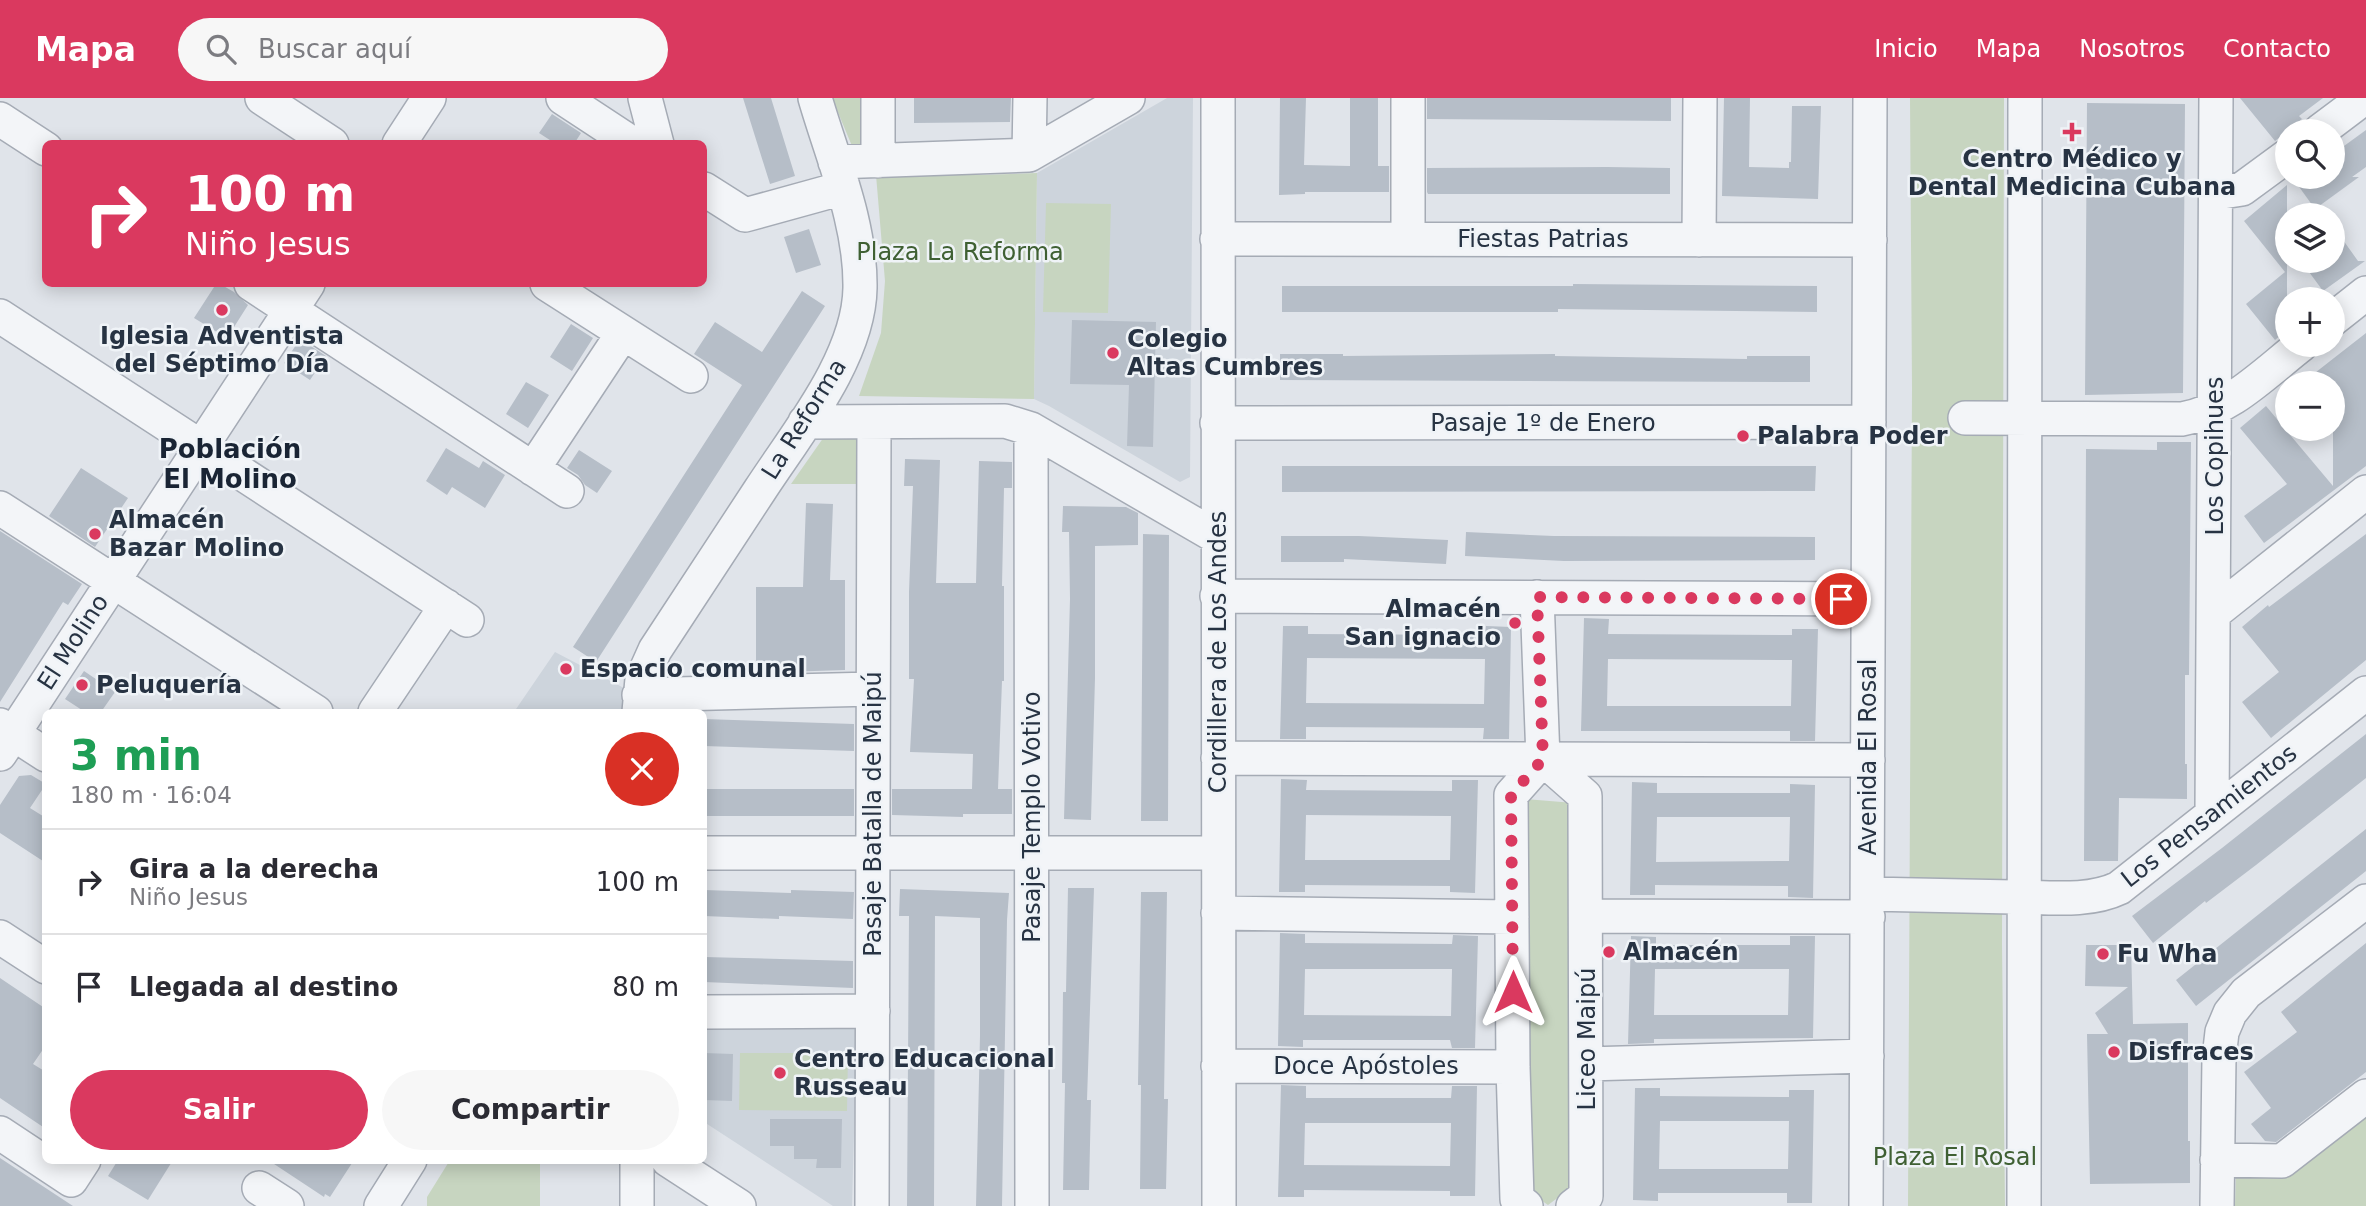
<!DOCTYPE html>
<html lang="es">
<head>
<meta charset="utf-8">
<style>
	body { margin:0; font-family:"DejaVu Sans",sans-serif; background:#f7f7f7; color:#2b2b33; height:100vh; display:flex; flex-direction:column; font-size:26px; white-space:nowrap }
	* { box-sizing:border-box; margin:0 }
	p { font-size:23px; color:#7c7c81 }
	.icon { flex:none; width:38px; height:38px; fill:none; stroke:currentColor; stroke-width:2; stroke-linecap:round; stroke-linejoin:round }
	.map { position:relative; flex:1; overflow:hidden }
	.side { position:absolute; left:42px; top:611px; width:665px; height:455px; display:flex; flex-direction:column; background:#fff; border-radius:10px; box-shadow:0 4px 18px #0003 }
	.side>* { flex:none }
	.banner { position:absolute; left:42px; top:42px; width:665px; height:147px; border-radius:10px; box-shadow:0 4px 18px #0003; background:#da395f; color:#fff; overflow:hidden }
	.buttons { position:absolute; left:2275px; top:21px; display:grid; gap:14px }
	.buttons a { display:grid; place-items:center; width:70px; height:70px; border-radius:50%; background:#fff; box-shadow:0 4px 18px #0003; font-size:35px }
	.pin { position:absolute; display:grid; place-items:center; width:60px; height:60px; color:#fff; margin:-30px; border:4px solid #fff; border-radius:50%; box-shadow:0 2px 7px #0007 }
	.me { position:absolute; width:77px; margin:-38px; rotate:0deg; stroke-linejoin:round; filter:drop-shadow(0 0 5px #0008) }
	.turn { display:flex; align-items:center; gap:24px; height:147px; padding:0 28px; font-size:32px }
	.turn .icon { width:91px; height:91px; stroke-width:2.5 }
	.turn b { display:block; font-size:49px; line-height:60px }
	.round { display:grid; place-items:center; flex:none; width:74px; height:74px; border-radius:37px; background:#f7f7f7 }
	.summary { display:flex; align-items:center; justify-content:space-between; height:119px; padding:0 28px }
	h1 { font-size:42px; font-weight:600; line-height:52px; color:#1e9e55 }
	.cta { display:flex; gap:14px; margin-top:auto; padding:14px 28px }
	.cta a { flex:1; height:80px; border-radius:42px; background:#da395f; color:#fff; font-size:28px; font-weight:600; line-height:80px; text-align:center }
	.cta a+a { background:#f7f7f7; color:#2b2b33 }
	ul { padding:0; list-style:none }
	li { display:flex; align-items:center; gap:21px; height:105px; padding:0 28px; border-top:2px solid #e1e1e2 }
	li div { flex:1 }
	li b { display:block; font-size:26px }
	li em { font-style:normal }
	header { display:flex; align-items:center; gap:42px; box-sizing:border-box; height:98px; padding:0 35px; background:#da395f; color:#fff }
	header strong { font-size:33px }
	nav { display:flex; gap:38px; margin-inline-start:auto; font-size:24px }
	.search { width:490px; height:63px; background:#f7f7f7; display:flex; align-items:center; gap:18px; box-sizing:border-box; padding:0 24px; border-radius:38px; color:#7c7c81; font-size:26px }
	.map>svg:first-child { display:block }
</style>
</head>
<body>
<header>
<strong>Mapa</strong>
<div class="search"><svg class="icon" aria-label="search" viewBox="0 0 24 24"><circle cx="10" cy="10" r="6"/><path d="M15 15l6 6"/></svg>Buscar aquí</div>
<nav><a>Inicio</a><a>Mapa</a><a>Nosotros</a><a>Contacto</a></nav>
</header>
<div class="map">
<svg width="2366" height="1108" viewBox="0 0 2366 1108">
	<rect width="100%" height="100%" fill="#e0e4ea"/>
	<path fill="#cdd4dc" d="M 1167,0 L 1193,0 L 1190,379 L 1180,384 L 1049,308 L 1034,301 L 1037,75 Z
		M 555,554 L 622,589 L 622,614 L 514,614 Z
		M 704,926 L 857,926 L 852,1108 L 833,1108 L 704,1024 Z"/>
	<path fill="#c7d5c0" d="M 832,0 L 863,0 L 864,45 L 852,48 Z
		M 1910,0 L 2004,0 L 2002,846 L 2005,1108 L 1908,1108 L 1912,290 Z
		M 908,75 L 982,77 L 1037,75 L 1034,301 L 859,298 L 881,235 L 885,183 L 876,77 Z
		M 1046,105 L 1111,106 L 1108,215 L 1043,214 Z
		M 826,336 L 866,336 L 862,386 L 791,386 Z
		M 1525,701 L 1574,705 L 1575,1087 L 1548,1107 L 1528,1093 Z
		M 740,955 L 848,955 L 847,1013 L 739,1012 Z
		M 2366,1015 L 2366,1108 L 2235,1108 L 2236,1075 Z
		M 450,1062 L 540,1062 L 540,1108 L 427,1108 L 427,1099 Z"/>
	<path fill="#b6bec8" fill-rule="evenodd" d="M 743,0 L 771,0 L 795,78 L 770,86 Z
		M 914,0 L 1011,0 L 1010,24 L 914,25 Z
		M 1280,0 L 1306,0 L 1304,67 L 1350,68 L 1350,0 L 1378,0 L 1378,68 L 1389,68 L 1389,94 L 1305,94 L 1305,96 L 1279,97 Z
		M 1427,0 L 1671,0 L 1671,23 L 1427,21 Z
		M 1724,0 L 1750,0 L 1749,69 L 1789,70 L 1789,64 L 1791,64 L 1792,8 L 1821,8 L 1818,101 L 1722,98 Z
		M 2240,0 L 2323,0 L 2299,18 L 2302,21 L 2275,43 Z
		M 2087,5 L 2185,6 L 2183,295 L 2085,297 Z
		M 552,16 L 581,35 L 574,46 L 556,46 L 539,35 Z
		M 2366,32 L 2366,69 L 2352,79 L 2359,79 L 2315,111 L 2292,79 L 2333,79 L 2333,56 Z
		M 1607,69 L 1670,70 L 1670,96 L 1428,96 L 1427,94 L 1427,70 Z
		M 2287,87 L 2287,232 L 2275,242 L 2246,206 L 2285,174 L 2244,123 Z
		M 2333,128 L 2358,163 L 2365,163 L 2323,193 L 2301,163 L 2333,163 Z
		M 809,131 L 821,167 L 796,175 L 784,139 Z
		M 216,186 L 220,186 L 234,194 L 248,207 L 227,240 L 194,220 Z
		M 1573,186 L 1817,188 L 1817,214 L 1558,211 L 1558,214 L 1282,214 L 1282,188 L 1573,188 Z
		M 802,193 L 825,208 L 596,564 L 573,549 L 742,287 L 694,256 L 715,224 L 762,254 Z
		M 1072,222 L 1156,224 L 1153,349 L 1127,348 L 1129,287 L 1070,286 Z
		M 571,226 L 593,240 L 572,273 L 550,259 Z
		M 2366,235 L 2366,368 L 2264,445 L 2244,418 L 2287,386 L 2240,330 L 2266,308 L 2333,388 L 2333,285 L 2302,285 Z
		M 300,241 L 326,258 L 310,282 L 284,265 Z
		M 1280,256 L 1343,256 L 1343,258 L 1555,256 L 1555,258 L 1747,261 L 1747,258 L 1810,258 L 1810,284 L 1280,282 Z
		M 526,284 L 549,297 L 528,330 L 506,316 Z
		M 2157,344 L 2191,344 L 2189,577 L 2185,577 L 2185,666 L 2187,666 L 2187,701 L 2119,700 L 2118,763 L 2084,763 L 2086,351 L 2157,352 Z
		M 446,350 L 479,370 L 483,363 L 505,377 L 485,410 L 452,389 L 447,397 L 426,383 Z
		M 579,352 L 612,373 L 597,395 L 585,387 L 578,377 L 567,370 Z
		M 905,361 L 940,362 L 936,485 L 976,485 L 979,363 L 1012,364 L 1012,390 L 1004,390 L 1002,488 L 1004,488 L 1004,583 L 1002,583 L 998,691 L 1012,691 L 1012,716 L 963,716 L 963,719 L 892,717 L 892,691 L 972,691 L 973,656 L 910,654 L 914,581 L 909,581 L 909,494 L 913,388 L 904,388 Z
		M 1282,368 L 1816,368 L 1815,393 L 1282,394 Z
		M 81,370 L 128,400 L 95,449 L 49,418 Z
		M 806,405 L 833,406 L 830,482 L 845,482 L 845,572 L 756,575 L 756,489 L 803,489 Z
		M 1063,408 L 1126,409 L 1138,415 L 1138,447 L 1095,448 L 1095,580 L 1091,722 L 1064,721 L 1070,501 L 1069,434 L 1062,434 Z
		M 0,433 L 82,486 L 68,507 L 63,504 L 0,604 Z
		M 1466,434 L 1554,438 L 1815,439 L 1815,462 L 1564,463 L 1465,458 Z
		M 1143,436 L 1169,437 L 1168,723 L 1141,723 Z
		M 2366,436 L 2366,562 L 2271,640 L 2242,604 L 2279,574 L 2242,529 L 2268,507 L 2269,509 Z
		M 1281,438 L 1359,438 L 1448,442 L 1446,466 L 1344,461 L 1344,464 L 1281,464 Z
		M 1584,520 L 1609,521 L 1608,536 L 1792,537 L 1792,531 L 1818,531 L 1815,643 L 1790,643 L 1790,633 L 1581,633 ZM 1608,561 L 1792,562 L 1791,608 L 1607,608 Z
		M 1283,528 L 1308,528 L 1308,536 L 1485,537 L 1486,528 L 1511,529 L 1509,641 L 1483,641 L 1484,630 L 1306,629 L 1306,641 L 1280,641 ZM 1307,560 L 1485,561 L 1484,606 L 1306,605 Z
		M 84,573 L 115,594 L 101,614 L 85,614 L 65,601 Z
		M 704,621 L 854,626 L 854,653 L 704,648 Z
		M 2366,636 L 2366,680 L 2256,767 L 2206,805 L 2205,803 L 2153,845 L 2132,818 L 2222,750 Z
		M 31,677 L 46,686 L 30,710 L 46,720 L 46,765 L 0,735 L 0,707 L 19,678 Z
		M 1281,681 L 1307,682 L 1306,692 L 1452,693 L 1452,682 L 1478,682 L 1475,795 L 1450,794 L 1450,788 L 1305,787 L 1305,794 L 1279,794 ZM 1306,717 L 1451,718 L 1450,762 L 1305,762 Z
		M 1632,684 L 1657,685 L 1657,695 L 1790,695 L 1790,686 L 1815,687 L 1813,800 L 1788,799 L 1788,788 L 1655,787 L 1655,797 L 1630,797 ZM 1657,719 L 1790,719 L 1789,763 L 1656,764 Z
		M 704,691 L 854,691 L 854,718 L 704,718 Z
		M 2366,731 L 2366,773 L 2196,908 L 2176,882 Z
		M 1068,790 L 1094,790 L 1087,1002 L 1091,1002 L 1089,1092 L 1063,1092 L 1065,985 L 1062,985 L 1063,894 L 1066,894 Z
		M 900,791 L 1009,795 L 1007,822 L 1002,1108 L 976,1108 L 980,938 L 980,820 L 935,818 L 934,1108 L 907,1108 L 909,818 L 899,818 Z
		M 704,792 L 791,795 L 791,792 L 854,794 L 853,821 L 779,818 L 779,821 L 704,818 Z
		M 1141,794 L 1167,794 L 1164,1001 L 1168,1001 L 1166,1091 L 1140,1091 L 1141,987 L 1138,987 Z
		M 1280,835 L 1305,836 L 1305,845 L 1452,846 L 1453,837 L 1478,838 L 1475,950 L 1452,950 L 1450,942 L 1303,942 L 1303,949 L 1278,948 ZM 1305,871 L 1452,871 L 1451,918 L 1304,917 Z
		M 1631,838 L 1656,839 L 1656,847 L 1790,847 L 1790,838 L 1815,838 L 1813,940 L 1654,941 L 1654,945 L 1628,946 ZM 1655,871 L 1789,871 L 1788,917 L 1654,917 Z
		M 2366,845 L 2366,974 L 2276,1044 L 2265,1043 L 2251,1026 L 2271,1010 L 2244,974 L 2297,934 L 2281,914 Z
		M 2086,847 L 2131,847 L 2133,926 L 2188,925 L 2188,1043 L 2190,1043 L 2190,1085 L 2090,1086 L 2087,936 L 2108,936 L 2095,915 L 2128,889 L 2085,888 Z
		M 704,859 L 853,863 L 853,890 L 704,884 Z
		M 0,880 L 46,911 L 46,947 L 33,966 L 46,974 L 46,1031 L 0,1000 Z
		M 704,955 L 733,956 L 732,1003 L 704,1002 Z
		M 1281,987 L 1306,988 L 1306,1000 L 1451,1000 L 1452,988 L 1477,988 L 1475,1098 L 1450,1098 L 1450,1093 L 1304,1092 L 1304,1099 L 1278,1099 ZM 1305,1025 L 1451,1025 L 1450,1068 L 1304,1067 Z
		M 1635,990 L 1660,990 L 1660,998 L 1789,999 L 1789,992 L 1814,992 L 1812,1105 L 1787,1105 L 1787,1095 L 1658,1095 L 1658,1103 L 1633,1102 ZM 1660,1023 L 1789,1023 L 1788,1071 L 1659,1071 Z
		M 770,1021 L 842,1021 L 841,1070 L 816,1070 L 817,1061 L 794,1061 L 794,1048 L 770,1048 Z
		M 0,1060 L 73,1108 L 0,1108 Z
		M 118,1062 L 173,1062 L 148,1102 L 108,1078 Z
		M 268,1062 L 354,1062 L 330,1099 L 325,1096 L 324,1099 Z"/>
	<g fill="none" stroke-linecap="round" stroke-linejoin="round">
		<g stroke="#a5abb5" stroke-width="36">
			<path id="minor" d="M 262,0 L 332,46
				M 563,0 L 633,46
				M 645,0 L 657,46
				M 1218,0 L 1219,1108
				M 0,21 L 46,51
				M 2320,33 L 2364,0
				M 399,46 L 429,0
				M 1029,57 L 1030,0
				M 878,63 L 878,0
				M 835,64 L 1029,57 L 1128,0
				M 704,91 L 745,117 L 843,90
				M 2216,95 L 2242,91 L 2287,58
				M 1217,141 L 1870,142
				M 1408,141 L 1408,0
				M 1699,142 L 1700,0
				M 251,186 L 567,393
				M 547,186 L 691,278
				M 0,218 L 467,522
				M 2333,221 L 2366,195
				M 1965,320 L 2182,321 C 2229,313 2265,275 2301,247
				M 805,324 L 1005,323 L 1031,331 L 1217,439
				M 1217,325 L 1869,324
				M 1031,331 L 1032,1108
				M 533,371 L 623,235
				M 0,410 L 316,614
				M 1217,498 L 1868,501
				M 2214,515 L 2366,394
				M 639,597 L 873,591
				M 375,614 L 446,508
				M 639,614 L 642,581 L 655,552 C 690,499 725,446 760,392 C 797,335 859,260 860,190 C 861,125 833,62 815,0
				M 0,627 L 46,657
				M 0,656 L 308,186
				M 1218,660 L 1868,662
				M 1543,661 L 1585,698 L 1586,1098 L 1573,1108
				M 2212,716 L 2216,0
				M 704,755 L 1218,755
				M 1868,796 C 1916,797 1965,798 2013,799 C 2046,799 2088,805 2119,790 L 2366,595
				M 1218,815 L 1512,819
				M 1587,818 L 1868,819
				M 0,839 L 46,869
				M 704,914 L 873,913
				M 1587,966 L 1867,958
				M 1218,968 L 1513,969
				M 0,1035 L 71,1082 L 84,1062
				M 668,1062 L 739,1108
				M 2217,1062 L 2282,1063 L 2366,998
				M 259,1090 L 287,1108
				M 381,1108 L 410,1062
				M 637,1108 L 637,1062
				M 872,1108 L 874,325
				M 1526,1108 L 1517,1101 L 1513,969 L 1511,697 L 1543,661 L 1537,499
				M 1866,1108 L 1870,0
				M 2024,1108 L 2025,0
				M 2217,1108 L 2219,960 L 2222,934 L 2230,915 L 2246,895 L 2366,803"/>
		</g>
		<use href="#minor" stroke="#f3f5f8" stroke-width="33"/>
	</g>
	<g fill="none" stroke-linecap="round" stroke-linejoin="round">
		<path stroke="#da395f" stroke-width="12" stroke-dasharray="0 21.6" d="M 1513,894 L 1511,697 L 1543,661 L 1537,499 L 1841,501"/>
	</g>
	<g fill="#da395f" stroke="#eff3f7" stroke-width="2.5">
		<path d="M2068.5 23.5h7v7h7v7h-7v7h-7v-7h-7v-7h7z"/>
		<circle cx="222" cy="212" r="7"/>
		<circle cx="1113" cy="255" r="7"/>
		<circle cx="1743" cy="338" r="7"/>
		<circle cx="95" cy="436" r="7"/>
		<circle cx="1515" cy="525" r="7"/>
		<circle cx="566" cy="571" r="7"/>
		<circle cx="82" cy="587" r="7"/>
		<circle cx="1609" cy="854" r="7"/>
		<circle cx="2103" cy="856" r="7"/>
		<circle cx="2114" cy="954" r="7"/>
		<circle cx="780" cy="975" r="7"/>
	</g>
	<g text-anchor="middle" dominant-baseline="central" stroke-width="5" stroke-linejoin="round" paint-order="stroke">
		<g font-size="24" font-weight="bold" fill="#273343" stroke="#eff3f7" text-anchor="start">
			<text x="2072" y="61" text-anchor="middle">Centro Médico y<tspan x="2072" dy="28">Dental Medicina Cubana</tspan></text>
			<text x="222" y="238" text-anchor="middle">Iglesia Adventista<tspan x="222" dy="28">del Séptimo Día</tspan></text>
			<text x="1127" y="241">Colegio<tspan x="1127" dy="28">Altas Cumbres</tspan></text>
			<text x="1757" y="338">Palabra Poder</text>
			<text x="109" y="422">Almacén<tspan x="109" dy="28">Bazar Molino</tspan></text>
			<text x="1501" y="511" text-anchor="end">Almacén<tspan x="1501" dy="28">San ignacio</tspan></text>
			<text x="580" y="571">Espacio comunal</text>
			<text x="96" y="587">Peluquería</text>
			<text x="1623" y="854">Almacén</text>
			<text x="2117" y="856">Fu Wha</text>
			<text x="2128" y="954">Disfraces</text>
			<text x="794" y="961">Centro Educacional<tspan x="794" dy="28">Russeau</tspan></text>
		</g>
		<g font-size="24" fill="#273343" stroke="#eff3f7">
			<text x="1543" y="141">Fiestas Patrias</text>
			<text transform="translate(804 321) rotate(-58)">La Reforma</text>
			<text x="1543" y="325">Pasaje 1º de Enero</text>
			<text transform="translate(2215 358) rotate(-90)">Los Copihues</text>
			<text transform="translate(73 544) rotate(-57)">El Molino</text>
			<text transform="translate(1218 554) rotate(-90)">Cordillera de Los Andes</text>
			<text transform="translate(1868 659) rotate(-90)">Avenida El Rosal</text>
			<text transform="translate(873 716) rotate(-90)">Pasaje Batalla de Maipú</text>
			<text transform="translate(2209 718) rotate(-38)">Los Pensamientos</text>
			<text transform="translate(1032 719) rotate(-90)">Pasaje Templo Votivo</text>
			<text transform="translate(1587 941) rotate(-90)">Liceo Maipú</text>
			<text x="1366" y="968">Doce Apóstoles</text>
		</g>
		<g font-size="24" fill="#3f6033" stroke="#eff3f7">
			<text x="960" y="154">Plaza La Reforma</text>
			<text x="1955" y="1059">Plaza El Rosal</text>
		</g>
		<g font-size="26" font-weight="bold" fill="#192434" stroke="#eff3f7">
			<text x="230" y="351">Población<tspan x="230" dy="30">El Molino</tspan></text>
		</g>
	</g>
</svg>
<div class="buttons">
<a><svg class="icon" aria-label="search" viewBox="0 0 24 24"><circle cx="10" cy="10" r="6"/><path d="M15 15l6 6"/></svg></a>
<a><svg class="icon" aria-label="layers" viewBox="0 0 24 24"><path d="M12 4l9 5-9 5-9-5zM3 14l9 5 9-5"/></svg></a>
<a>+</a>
<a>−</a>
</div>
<div class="pin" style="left:1841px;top:501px;background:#d93025"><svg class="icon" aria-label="arrive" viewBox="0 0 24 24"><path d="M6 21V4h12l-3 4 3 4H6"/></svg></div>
<svg class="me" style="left:1513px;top:894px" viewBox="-20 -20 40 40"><path d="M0-17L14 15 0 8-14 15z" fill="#da395f" stroke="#fff" stroke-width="4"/></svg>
<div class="banner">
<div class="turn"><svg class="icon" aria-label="right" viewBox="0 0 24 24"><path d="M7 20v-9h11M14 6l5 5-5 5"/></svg><div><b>100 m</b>Niño Jesus</div></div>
</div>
<section class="side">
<div class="summary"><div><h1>3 min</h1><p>180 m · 16:04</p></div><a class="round" style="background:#d93025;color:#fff"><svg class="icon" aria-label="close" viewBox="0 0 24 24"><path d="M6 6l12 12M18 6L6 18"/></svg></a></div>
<ul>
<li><svg class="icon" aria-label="right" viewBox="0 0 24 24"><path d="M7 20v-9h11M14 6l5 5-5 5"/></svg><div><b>Gira a la derecha</b><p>Niño Jesus</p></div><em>100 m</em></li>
<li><svg class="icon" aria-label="arrive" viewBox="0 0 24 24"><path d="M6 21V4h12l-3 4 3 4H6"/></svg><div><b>Llegada al destino</b></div><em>80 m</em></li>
</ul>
<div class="cta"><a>Salir</a><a>Compartir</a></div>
</section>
</div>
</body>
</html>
